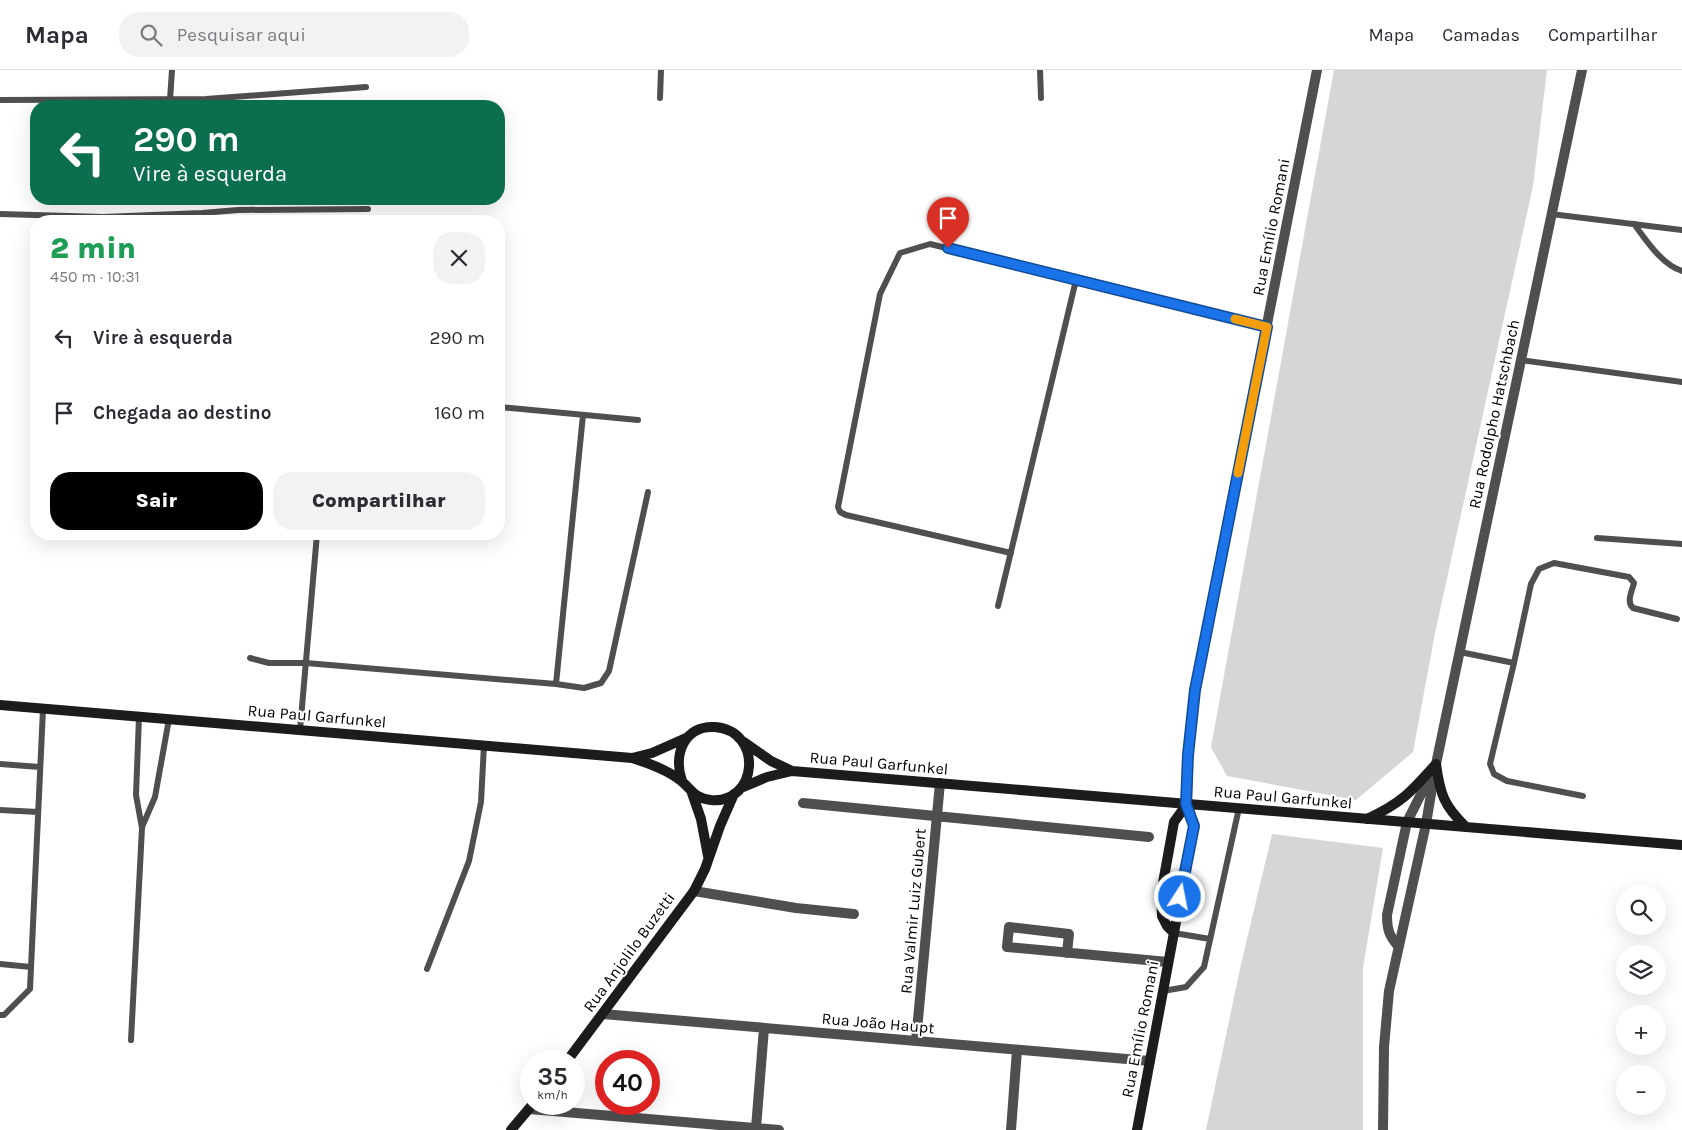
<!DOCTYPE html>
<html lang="pt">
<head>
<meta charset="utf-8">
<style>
	body { margin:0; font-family:Karla,sans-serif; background:#f2f2f3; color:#2b2b33; height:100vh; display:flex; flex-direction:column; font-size:19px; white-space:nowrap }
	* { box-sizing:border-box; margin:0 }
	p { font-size:16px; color:#7c7c81 }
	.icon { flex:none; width:28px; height:28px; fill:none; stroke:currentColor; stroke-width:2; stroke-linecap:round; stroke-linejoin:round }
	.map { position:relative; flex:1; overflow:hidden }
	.details { position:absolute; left:30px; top:145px; width:475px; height:325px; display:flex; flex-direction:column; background:#fff; border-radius:20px; box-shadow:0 5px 20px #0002 }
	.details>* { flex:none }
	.guide { position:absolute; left:30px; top:30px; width:475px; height:105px; border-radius:20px; box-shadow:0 5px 20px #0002; background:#0b6e4f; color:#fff; overflow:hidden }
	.controls { position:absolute; left:1616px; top:815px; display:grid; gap:10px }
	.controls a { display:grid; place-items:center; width:50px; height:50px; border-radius:50%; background:#fff; box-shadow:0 5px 20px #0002; font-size:25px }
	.speed { position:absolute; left:520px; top:980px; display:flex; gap:10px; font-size:25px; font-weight:700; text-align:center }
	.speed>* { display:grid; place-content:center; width:65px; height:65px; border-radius:50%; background:#fff; box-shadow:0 5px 20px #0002; line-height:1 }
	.speed small { font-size:12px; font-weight:400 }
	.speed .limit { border:8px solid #d22; background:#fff; color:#111 }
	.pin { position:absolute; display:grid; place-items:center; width:42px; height:42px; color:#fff; margin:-51px -21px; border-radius:50% 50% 50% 0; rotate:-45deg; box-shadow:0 0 5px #0007 }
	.pin .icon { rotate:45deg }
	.me { position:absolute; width:55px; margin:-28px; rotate:11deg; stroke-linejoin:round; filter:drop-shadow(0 0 4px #0008) }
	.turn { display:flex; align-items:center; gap:18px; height:105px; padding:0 20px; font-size:22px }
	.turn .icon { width:65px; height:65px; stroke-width:2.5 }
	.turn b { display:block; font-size:35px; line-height:42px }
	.round { display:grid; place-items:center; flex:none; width:52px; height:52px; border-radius:20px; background:#f2f2f3 }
	.summary { display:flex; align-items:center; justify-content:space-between; height:85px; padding:0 20px }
	h1 { font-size:30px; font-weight:800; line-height:38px; color:#1e9e55 }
	.action { display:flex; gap:10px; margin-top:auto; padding:10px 20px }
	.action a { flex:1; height:58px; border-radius:20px; background:#000; color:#fff; font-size:20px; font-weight:800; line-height:58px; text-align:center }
	.action a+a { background:#f2f2f3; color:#2b2b33 }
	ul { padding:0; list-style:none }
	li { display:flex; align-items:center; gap:15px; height:75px; padding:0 20px }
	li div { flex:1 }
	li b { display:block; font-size:19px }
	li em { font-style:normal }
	header { display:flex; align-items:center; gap:30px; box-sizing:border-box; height:70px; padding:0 25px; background:#fff; border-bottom:1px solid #e1e1e2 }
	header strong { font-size:24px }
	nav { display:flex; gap:28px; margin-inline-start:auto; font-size:18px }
	.search { width:350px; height:45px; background:#f2f2f3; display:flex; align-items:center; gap:12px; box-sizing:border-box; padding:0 18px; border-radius:20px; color:#7c7c81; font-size:19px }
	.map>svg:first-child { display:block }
</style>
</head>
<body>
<header>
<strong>Mapa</strong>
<div class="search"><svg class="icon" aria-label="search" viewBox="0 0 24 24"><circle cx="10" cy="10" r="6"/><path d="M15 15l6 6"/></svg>Pesquisar aqui</div>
<nav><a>Mapa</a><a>Camadas</a><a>Compartilhar</a></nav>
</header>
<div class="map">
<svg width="1682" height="1060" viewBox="0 0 1682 1060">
	<rect width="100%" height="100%" fill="#fff"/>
	<path fill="#d6d6d6" d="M 1334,0 L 1547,0 L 1533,116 L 1435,563 L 1413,682 L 1356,730 L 1227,706 L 1211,677 Z
		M 1272,764 L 1383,778 L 1363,898 L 1363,1060 L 1206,1060 L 1241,894 Z"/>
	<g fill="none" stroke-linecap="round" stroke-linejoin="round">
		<path stroke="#4f4f4f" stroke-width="6" d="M 1040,0 L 1041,28
			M 660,28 L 661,0
			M 0,30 L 206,29 L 366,17
			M 170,30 L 172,0
			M 0,144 L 103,147 L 202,143 L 238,140 L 368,139
			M 1551,144 L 1682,160
			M 1634,154 C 1647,171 1661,194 1682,201
			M 1521,290 L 1682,312
			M 499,337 L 638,350
			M 1597,468 L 1682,474
			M 1011,483 L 846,445 L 840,442 L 838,437 L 880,224 L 900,183 L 930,174 L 1267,257
			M 998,536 L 1076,210
			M 1460,582 L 1514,593
			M 250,588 L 269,593 L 306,593 L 556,614 L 583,345
			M 556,614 L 584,618 L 601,613 L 609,601 L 648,422
			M 300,660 L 317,464
			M 0,694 L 40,697
			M 1583,726 L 1507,711 L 1494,704 L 1490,694 L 1514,593 L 1531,514 L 1539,499 L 1554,493 L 1629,507 L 1634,513 C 1632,521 1626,532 1633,538 L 1677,549
			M 0,740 L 38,742
			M 142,757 L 155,727 L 169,649
			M 1174,863 L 1210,869
			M 0,894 L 31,897
			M 427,899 L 469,791 L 481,732 L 484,675
			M 1163,921 L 1186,917 L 1204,897 L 1239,738
			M 0,945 L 4,945 L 30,919 L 43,639
			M 131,970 L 142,758 L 136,725 L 139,647"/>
		<path stroke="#4f4f4f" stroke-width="10" d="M 803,733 L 1149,767
			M 1187,734 L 1188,685 L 1195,620 L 1317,0
			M 694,821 L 796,838 L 854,844
			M 1398,876 C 1389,866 1387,859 1387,845 L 1407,752 L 1431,704
			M 1067,883 L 1069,864 L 1009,857 L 1007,877 L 1168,892
			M 603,944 L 1150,991
			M 916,971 L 940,713
			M 529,1039 L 779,1060
			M 756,1058 L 764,958
			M 1011,1060 L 1017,980
			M 1383,1060 L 1384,977 L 1389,921 L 1426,754 L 1436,694 L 1582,0"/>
		<path stroke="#1c1c1c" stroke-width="10" d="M 0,635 L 632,688 C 648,693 666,699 680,710 C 692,719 693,728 711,730 C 758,734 764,661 715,657 C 684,655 673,685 682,711
			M 744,672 L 771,691 L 792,701
			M 632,688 L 652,683 L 686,668
			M 1436,694 C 1440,724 1444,736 1466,757
			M 741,718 L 767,707 L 792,701 L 1682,775
			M 692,723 L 701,749 L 708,786
			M 1367,749 C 1402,733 1412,721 1436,694
			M 1174,863 L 1167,856 L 1162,846 L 1161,824 L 1174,752 L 1187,734
			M 567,991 L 694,821 L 705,799 L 720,756 L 734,724
			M 511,1060 L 533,1034
			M 1137,1060 L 1194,756 L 1187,734"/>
	</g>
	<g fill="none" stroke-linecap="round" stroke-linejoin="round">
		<g stroke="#114b97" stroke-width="12">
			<path id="route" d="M 948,178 L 1267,257 L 1195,620 L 1188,685 L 1186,734 L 1194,756 L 1180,827"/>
		</g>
		<use href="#route" stroke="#1a73e8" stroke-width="9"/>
		<path stroke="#f59e0b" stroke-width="9" d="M 1235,249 L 1267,257 L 1238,403"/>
	</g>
	<g text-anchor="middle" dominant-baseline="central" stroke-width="4" stroke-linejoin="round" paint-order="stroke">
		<g font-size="16" fill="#000" stroke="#fff">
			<text transform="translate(1271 157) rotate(-79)">Rua Emílio Romani</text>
			<text transform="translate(1494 344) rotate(-78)">Rua Rodolpho Hatschbach</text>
			<text transform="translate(317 646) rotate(5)">Rua Paul Garfunkel</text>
			<text transform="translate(879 693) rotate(5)">Rua Paul Garfunkel</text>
			<text transform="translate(1283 727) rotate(5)">Rua Paul Garfunkel</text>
			<text transform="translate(913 841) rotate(-85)">Rua Valmir Luiz Gubert</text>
			<text transform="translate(629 882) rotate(-54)">Rua Anjolilo Buzetti</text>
			<text transform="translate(878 953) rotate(5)">Rua João Haupt</text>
			<text transform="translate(1140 959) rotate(-79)">Rua Emílio Romani</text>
		</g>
	</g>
</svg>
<div class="controls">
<a><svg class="icon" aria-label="search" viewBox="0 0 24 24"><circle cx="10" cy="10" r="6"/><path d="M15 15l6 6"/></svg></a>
<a><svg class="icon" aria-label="layers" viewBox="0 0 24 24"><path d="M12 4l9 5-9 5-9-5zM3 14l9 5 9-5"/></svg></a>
<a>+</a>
<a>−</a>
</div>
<div class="speed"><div>35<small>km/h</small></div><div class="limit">40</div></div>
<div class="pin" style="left:948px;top:178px;background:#d93025"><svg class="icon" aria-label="arrive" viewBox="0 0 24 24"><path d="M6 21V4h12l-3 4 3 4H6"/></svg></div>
<svg class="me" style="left:1180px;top:827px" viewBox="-20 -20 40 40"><circle r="17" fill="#1a73e8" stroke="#fff" stroke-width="3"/><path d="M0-11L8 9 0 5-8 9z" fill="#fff"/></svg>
<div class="guide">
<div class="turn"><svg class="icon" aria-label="left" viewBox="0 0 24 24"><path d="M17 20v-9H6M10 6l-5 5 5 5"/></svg><div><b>290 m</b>Vire à esquerda</div></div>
</div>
<section class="details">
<div class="summary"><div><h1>2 min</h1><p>450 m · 10:31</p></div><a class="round"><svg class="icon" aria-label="close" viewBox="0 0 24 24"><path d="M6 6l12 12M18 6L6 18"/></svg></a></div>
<ul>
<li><svg class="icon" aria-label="left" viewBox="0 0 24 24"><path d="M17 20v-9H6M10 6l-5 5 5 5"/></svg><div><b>Vire à esquerda</b></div><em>290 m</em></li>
<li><svg class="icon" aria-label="arrive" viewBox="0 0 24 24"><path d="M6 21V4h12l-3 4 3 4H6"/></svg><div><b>Chegada ao destino</b></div><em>160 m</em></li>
</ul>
<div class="action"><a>Sair</a><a>Compartilhar</a></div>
</section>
</div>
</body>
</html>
